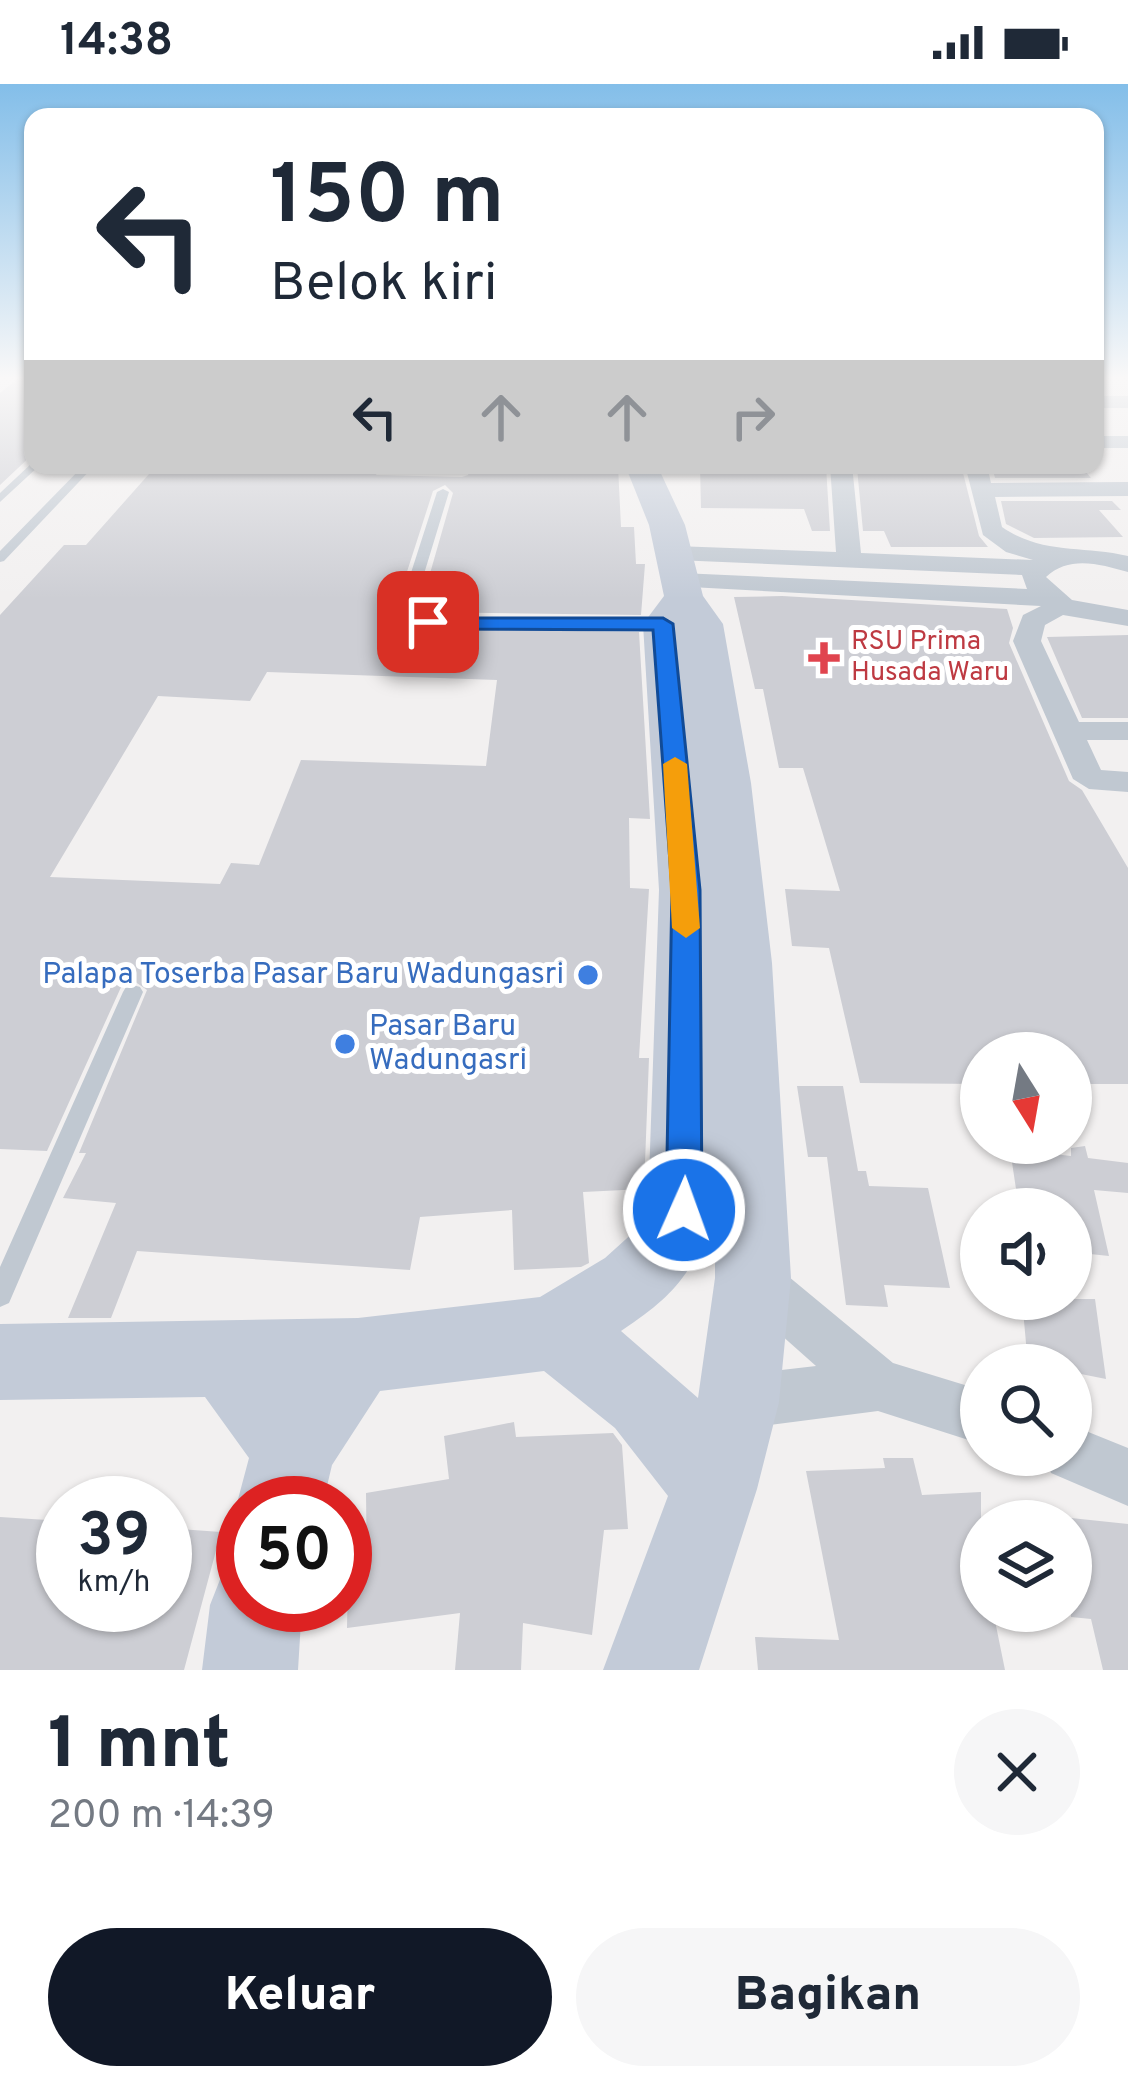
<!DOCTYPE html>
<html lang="id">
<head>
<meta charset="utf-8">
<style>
	body { margin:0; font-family:Overpass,sans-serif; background:#f6f6f7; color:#1f2937; height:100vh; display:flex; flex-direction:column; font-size:45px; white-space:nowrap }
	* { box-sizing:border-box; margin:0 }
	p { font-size:39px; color:#747a83 }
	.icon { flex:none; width:66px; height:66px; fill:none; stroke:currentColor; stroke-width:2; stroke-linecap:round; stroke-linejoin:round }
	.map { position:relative; height:1586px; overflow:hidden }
	.panel { display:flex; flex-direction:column; background:#fff; flex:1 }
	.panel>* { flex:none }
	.hud { position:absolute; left:24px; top:24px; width:1080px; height:366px; border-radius:24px; box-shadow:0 3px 9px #0004; background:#fff; color:#1f2937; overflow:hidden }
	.needle { width:78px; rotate:169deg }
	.controls { position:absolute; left:960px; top:948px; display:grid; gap:24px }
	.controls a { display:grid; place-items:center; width:132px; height:132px; border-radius:50%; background:#fff; box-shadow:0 3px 9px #0004; font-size:60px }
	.speed { position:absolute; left:36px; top:1392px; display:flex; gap:24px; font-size:60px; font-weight:700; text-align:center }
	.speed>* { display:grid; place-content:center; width:156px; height:156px; border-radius:50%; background:#fff; box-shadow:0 3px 9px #0004; line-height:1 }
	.speed small { font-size:30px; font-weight:400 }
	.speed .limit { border:18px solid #d22; background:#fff; color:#111 }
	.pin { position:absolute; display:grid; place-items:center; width:102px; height:102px; color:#fff; margin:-51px; border-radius:24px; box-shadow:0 6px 18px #0006 }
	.me { position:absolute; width:132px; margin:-66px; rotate:2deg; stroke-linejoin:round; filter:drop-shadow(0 0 9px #0008) }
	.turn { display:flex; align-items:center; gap:42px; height:252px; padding:0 48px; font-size:54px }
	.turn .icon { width:156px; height:156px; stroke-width:2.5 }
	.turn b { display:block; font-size:84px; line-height:102px }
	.lanes { display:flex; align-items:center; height:114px; padding:0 48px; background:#0003; justify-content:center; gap:60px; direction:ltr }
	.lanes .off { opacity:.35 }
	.round { display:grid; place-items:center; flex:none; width:126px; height:126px; border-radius:63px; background:#f6f6f7 }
	.headline { display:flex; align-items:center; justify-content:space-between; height:204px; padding:0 48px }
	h1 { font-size:72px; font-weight:800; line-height:90px }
	.cta { display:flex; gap:24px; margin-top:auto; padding:24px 48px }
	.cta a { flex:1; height:138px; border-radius:72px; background:#111827; color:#fff; font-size:48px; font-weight:800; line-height:138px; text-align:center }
	.cta a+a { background:#f6f6f7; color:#1f2937 }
	.status { display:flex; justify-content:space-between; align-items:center; height:84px; padding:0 60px; background:#fff; direction:ltr }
	.status svg { height:33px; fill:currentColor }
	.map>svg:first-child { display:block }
</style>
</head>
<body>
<div class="status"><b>14:38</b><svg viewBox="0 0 49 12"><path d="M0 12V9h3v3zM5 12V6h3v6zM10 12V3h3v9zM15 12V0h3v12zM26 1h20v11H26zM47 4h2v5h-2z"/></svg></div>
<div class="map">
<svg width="1128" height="1586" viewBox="0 0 1128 1586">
	<rect width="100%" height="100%" fill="#f2f0f0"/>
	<path fill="#cdced4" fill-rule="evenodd" d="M 20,293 L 33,293 L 33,370 L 0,401 L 0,309 Z
		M 157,381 L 381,381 L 376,391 L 462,393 L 468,391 L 471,381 L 618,382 L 621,443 L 634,443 L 636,480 L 645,480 L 641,531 L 419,528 L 453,409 L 445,401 L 433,407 L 395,525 L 406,544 L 639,548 L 650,735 L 629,734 L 630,804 L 649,805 L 639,974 L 649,974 L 644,1105 L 583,1108 L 589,1179 L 581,1183 L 514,1186 L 512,1126 L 420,1133 L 410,1186 L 137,1167 L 111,1234 L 68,1234 L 116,1119 L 63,1114 L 86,1069 L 79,1069 L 147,906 L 134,897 L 122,901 L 47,1067 L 0,1065 L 0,531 L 64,461 L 86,461 ZM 267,588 L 497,596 L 486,682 L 301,676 L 259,781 L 231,779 L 220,800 L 50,793 L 158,612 L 250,617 Z
		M 700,381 L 826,382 L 830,447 L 812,447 L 804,425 L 701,424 Z
		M 868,381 L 961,381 L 979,452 L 988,463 L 891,463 L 884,447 L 863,447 L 857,384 L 870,384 Z
		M 1049,381 L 1080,381 L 1091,394 L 995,394 L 992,382 Z
		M 1001,417 L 1112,417 L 1121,426 L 1099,426 L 1123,453 L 1034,454 L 1006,440 Z
		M 782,512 L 1007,525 L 1013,544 L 1009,559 L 1069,697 L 1082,706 L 1128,784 L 1128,1000 L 1071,1000 L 1071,969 L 981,969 L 981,1000 L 860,999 L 829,864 L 792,862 L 785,805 L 840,807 L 803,684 L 779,684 L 763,605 L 755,605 L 734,513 Z
		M 1128,551 L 1128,634 L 1082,634 L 1047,553 Z
		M 797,1002 L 843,1002 L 858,1087 L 866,1087 L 869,1102 L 928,1104 L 950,1204 L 884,1201 L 888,1223 L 846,1221 L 827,1073 L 808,1073 Z
		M 1085,1062 L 1088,1074 L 1128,1079 L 1128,1109 L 1094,1106 L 1109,1172 L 1071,1168 L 1071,1125 L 1019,1125 L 1010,1065 L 1071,1072 L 1071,1064 Z
		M 1022,1215 L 1095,1215 L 1106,1295 L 1071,1288 L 1071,1281 L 1028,1281 Z
		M 514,1338 L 516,1353 L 613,1349 L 622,1361 L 628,1445 L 604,1446 L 592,1551 L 523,1539 L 521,1586 L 455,1586 L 460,1529 L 347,1544 L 348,1494 L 367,1491 L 366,1409 L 449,1395 L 444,1352 Z
		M 883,1374 L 913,1374 L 922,1411 L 981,1408 L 981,1527 L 993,1527 L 1005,1586 L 758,1586 L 755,1553 L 839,1556 L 806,1387 L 885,1384 Z
		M 0,1433 L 63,1437 L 63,1521 L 165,1521 L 165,1444 L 221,1448 L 184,1586 L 0,1586 Z
		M 1071,1434 L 1128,1440 L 1128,1586 L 1103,1586 L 1091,1535 L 1071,1533 Z"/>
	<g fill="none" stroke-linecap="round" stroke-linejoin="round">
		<path fill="#c0c8d1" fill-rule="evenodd" d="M 33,378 L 33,381 L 40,381 L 0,418 L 0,409 Z
			M 84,381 L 95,381 L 4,477 L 0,478 L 0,467 Z
			M 443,405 L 449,408 L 413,526 L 416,532 L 662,536 L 669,540 L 662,544 L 406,539 L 399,526 L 437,408 Z
			M 133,901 L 140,903 L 143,908 L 9,1219 L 0,1223 L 0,1183 L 123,908 L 126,903 Z"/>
		<path fill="#c0c8d1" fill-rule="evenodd" d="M 1095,312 L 1128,312 L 1128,324 L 1095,324 Z
			M 1095,352 L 1128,352 L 1128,364 L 1095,364 Z
			M 830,381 L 852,381 L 861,469 L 1033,476 L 1006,468 L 983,451 L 965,381 L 987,381 L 991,399 L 1128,398 L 1128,412 L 995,413 L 1002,443 C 1043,471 1082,461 1128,472 L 1128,488 C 1100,480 1069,471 1046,493 L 1072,516 L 1128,526 L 1128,542 L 1063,531 L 1045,541 L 1041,557 L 1079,638 L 1128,638 L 1128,656 L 1087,656 L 1101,686 L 1128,688 L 1128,708 L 1089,705 L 1073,695 L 1013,557 L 1023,531 L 1041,522 L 672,502 L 668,497 L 681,489 L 1027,505 L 1022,491 L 675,476 L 663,469 L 675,462 L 836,468 Z
			M 753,1171 L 771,1178 L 893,1279 L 981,1306 L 981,1360 L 878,1327 L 738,1345 L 719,1337 L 711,1318 L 719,1299 L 738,1291 L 816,1282 L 735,1210 L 728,1194 L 735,1178 Z
			M 1071,1341 L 1128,1364 L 1128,1422 L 1051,1389 L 1044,1371 L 1071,1371 Z"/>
		<path fill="#c3cbd8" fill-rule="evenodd" d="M 625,381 L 657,381 L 685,441 L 703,512 L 723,540 L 751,699 L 772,879 L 791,1194 L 779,1318 L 757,1405 L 699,1586 L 603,1586 L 668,1412 L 615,1344 L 544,1287 L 380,1307 L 332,1381 L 323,1419 L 243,1419 L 243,1435 L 237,1419 L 249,1374 L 205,1313 L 0,1316 L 0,1240 L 358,1234 L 540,1213 L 605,1174 L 636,1146 L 648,1123 L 659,806 L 643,540 L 664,512 L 649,441 ZM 715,1136 L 715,1194 L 698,1314 L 621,1247 C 675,1211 687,1194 715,1136 Z
			M 243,1480 L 243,1521 L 302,1521 L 298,1586 L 202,1586 L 210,1521 L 223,1488 Z"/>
	</g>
	<linearGradient id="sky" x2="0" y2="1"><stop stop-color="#83bee9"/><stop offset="0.57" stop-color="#f9f8f8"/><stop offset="1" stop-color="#f9f8f8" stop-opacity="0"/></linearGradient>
	<rect width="1128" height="515" fill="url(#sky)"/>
	<path fill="#1a73e8" stroke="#114b97" stroke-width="3" d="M 421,534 L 663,534 L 673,540 L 700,806 L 702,1126 L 697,1137 L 684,1142 L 671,1137 L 666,1126 L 672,806 L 653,546 L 428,545 L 418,538 Z"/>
	<path fill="#f59e0b" d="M 675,673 L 687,680 L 700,844 L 686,854 L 672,844 L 663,680 Z"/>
	<path fill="#e0444e" stroke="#fff" stroke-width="4.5" d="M818 556h12v12h12v12h-12v12h-12v-12h-12v-12h12z"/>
	<g fill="#3f7fe0" stroke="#fff" stroke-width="4.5">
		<circle cx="588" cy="891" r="12"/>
		<circle cx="345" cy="960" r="12"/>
	</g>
	<g text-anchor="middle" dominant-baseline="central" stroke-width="10" stroke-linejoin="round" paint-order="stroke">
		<g font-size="27" fill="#be3a42" stroke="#fff" text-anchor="start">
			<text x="851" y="558">RSU Prima<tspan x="851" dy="31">Husada Waru</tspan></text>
		</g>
		<g font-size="30" fill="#366cbe" stroke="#fff" text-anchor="end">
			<text x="564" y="891">Palapa Toserba Pasar Baru Wadungasri</text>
			<text x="369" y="943" text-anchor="start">Pasar Baru<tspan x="369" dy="34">Wadungasri</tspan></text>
		</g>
	</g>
</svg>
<div class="controls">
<a><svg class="needle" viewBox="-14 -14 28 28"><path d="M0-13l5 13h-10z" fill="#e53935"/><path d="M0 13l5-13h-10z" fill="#747a83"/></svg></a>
<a><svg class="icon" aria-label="sound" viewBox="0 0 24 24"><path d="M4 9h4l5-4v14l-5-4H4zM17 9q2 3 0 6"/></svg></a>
<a><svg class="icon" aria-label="search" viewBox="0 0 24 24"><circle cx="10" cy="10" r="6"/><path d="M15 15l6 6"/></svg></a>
<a><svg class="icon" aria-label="layers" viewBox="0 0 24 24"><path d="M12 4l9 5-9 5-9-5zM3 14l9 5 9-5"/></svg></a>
</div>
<div class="speed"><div>39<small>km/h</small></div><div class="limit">50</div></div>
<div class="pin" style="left:428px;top:538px;background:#d93025"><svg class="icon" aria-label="arrive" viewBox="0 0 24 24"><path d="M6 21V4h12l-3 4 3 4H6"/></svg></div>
<svg class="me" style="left:684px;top:1126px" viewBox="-20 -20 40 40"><circle r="17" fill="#1a73e8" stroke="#fff" stroke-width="3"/><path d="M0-11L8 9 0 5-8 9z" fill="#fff"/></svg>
<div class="hud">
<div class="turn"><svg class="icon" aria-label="left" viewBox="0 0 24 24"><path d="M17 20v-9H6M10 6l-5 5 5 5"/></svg><div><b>150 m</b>Belok kiri</div></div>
<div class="lanes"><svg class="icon" aria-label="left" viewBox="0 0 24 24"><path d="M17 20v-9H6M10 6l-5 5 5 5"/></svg><svg class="icon off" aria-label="ahead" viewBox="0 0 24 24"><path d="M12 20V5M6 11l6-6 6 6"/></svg><svg class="icon off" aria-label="ahead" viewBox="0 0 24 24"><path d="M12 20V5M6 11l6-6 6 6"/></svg><svg class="icon off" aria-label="right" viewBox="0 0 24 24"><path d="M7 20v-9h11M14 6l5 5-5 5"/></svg></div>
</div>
</div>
<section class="panel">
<div class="headline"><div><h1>1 mnt</h1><p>200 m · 14:39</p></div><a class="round"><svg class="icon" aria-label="close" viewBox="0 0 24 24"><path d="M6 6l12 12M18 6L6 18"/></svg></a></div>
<div class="cta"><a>Keluar</a><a>Bagikan</a></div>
</section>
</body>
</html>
